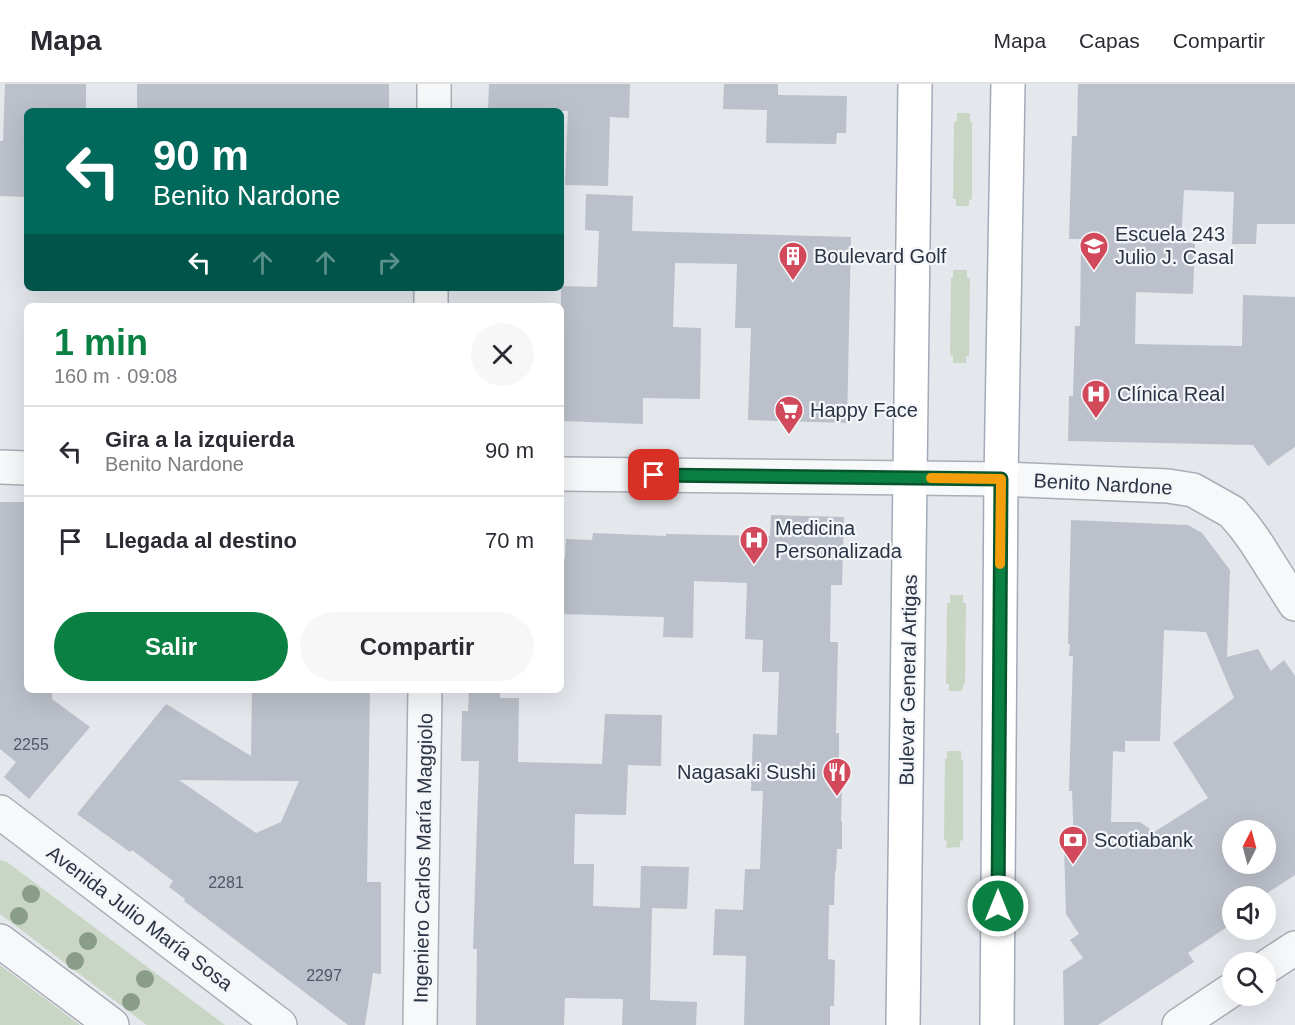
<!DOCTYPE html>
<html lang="es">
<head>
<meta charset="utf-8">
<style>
	body { margin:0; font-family:Helvetica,sans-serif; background:#f7f7f7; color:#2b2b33; height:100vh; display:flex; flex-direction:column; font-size:22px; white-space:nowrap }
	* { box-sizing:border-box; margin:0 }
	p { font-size:20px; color:#7c7c81 }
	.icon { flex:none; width:33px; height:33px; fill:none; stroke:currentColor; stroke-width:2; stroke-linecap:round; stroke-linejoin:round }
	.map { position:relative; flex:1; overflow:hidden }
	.side { position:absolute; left:24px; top:219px; width:540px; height:390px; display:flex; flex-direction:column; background:#fff; border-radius:9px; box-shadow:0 6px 24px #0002 }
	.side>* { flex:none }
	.guide { position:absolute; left:24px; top:24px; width:540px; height:183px; border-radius:9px; box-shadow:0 6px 24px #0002; background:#00695c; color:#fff; overflow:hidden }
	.needle { width:39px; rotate:6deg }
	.buttons { position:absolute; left:1222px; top:736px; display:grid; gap:12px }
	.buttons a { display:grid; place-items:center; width:54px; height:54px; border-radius:50%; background:#fff; box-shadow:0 6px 24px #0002; font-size:30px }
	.pin { position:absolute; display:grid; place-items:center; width:51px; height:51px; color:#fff; margin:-26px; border-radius:12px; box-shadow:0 3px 9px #0006 }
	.me { position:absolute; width:66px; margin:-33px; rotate:0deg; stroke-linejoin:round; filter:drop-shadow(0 0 4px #0008) }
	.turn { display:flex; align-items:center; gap:21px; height:126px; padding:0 30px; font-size:27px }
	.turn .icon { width:78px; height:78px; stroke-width:2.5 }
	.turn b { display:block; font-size:42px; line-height:51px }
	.lanes { display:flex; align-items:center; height:57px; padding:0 30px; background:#0003; justify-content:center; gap:30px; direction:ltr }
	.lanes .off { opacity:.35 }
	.round { display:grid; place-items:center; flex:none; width:63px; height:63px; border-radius:32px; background:#f7f7f7 }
	.headline { display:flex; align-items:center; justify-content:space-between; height:102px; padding:0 30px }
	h1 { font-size:36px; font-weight:800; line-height:45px; color:#0b8043 }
	.cta { display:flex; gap:12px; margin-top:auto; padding:12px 30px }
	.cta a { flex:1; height:69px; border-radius:36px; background:#0b8043; color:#fff; font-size:24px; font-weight:800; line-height:69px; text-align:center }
	.cta a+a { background:#f7f7f7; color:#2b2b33 }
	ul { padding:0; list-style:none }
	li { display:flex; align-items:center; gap:18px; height:90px; padding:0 30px; border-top:2px solid #e1e1e2 }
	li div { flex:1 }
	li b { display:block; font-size:22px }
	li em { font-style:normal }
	header { display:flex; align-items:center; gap:36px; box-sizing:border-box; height:84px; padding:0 30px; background:#fff; border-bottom:2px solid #e1e1e2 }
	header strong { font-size:28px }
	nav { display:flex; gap:33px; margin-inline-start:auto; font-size:21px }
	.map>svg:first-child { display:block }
</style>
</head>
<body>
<header>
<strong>Mapa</strong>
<nav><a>Mapa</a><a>Capas</a><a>Compartir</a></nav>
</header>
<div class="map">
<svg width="1295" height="941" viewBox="0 0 1295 941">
	<rect width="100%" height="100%" fill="#e4e7ec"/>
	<path fill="#c9d6c5" d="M 957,29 L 970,29 L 970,37 L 972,38 L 972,115 L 969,116 L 969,122 L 956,122 L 956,115 L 953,115 L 954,38 L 957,37 Z
		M 953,186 L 967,186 L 967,194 L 970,194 L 969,272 L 966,272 L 966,279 L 953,279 L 953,272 L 950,271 L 951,194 L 953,194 Z
		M 950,511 L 963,511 L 963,519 L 966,519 L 965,600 L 963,601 L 962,607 L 949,607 L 949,600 L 946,600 L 947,519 L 950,519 Z
		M 947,667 L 961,667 L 961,675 L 963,676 L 963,756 L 960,757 L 960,763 L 946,764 L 947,757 L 944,756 L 945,675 L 947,675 Z
		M 0,776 L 7,778 L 225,941 L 147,941 L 0,830 Z
		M 0,881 L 80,941 L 0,941 Z"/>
	<path fill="#bbc0ca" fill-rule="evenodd" d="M 5,0 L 86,0 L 86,27 L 27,27 L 27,113 L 0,112 L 0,57 L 3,57 Z
		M 137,0 L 389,0 L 389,27 L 137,27 Z
		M 489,0 L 630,0 L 629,34 L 610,33 L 608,102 L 565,101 L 568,27 L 488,27 Z
		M 724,0 L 778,0 L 778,11 L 847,12 L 846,49 L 837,49 L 836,60 L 766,59 L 767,26 L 723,25 Z
		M 1078,0 L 1295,0 L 1295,140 L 1257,140 L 1256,160 L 1232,160 L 1234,108 L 1184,106 L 1181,158 L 1195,159 L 1193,210 L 1136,208 L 1135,260 L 1242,262 L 1243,211 L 1295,213 L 1295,363 L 1268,382 L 1253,361 L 1068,357 L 1069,312 L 1073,312 L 1075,242 L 1080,242 L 1081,155 L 1069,155 L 1072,52 L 1077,52 Z
		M 586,110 L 633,112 L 632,147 L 851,153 L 847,339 L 748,336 L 751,244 L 735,244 L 737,180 L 675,179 L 673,243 L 701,244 L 700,315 L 643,314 L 643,340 L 561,337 L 561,202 L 597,203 L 599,147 L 585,146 Z
		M 0,418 L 27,418 L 27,606 L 52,606 L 52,615 L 90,643 L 29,715 L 4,693 L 16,678 L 0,665 Z
		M 771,431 L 844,433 L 842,501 L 831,501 L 830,558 L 838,558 L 836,649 L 839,649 L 839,703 L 842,703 L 841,737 L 842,737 L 842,765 L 837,765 L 836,787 L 835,787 L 834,821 L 829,821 L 828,875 L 835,876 L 834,922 L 830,922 L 830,941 L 744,941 L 746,872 L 713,871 L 715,825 L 743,826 L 745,785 L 760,785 L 763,707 L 751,707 L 753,650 L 777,651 L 779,588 L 762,588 L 763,556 L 745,555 L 747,499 L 694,497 L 693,554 L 663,553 L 664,533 L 561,530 L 561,475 L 565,475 L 566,455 L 592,456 L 593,449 L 666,452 L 666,450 L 770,452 Z
		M 1071,436 L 1188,441 L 1202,449 L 1230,486 L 1227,573 L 1258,565 L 1271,587 L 1284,576 L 1295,592 L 1295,791 L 1261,813 L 1233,813 L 1233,839 L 1188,869 L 1194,878 L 1098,941 L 1064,941 L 1063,887 L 1083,874 L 1070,856 L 1079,850 L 1066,830 L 1064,762 L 1074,762 L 1072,707 L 1069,707 L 1073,572 L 1069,572 L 1070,560 L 1068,560 ZM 1164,546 L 1206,548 L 1234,614 L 1173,659 L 1208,714 L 1154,748 L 1140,738 L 1111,738 L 1113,667 L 1125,668 L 1125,657 L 1160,657 ZM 1233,747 L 1266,747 L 1266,780 L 1233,780 Z
		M 252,606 L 370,606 L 367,798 L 381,798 L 381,890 L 373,889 L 365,941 L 348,941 L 184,817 L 185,815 L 169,803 L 173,797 L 132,766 L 130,768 L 77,730 L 166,620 L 251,672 ZM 179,696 L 290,697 L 299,697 L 281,738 L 256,749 Z
		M 469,606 L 500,606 L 500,614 L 519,614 L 518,678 L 602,680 L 605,630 L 662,631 L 661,682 L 628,681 L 626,731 L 575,730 L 574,780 L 594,780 L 593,822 L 640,824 L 641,782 L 689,783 L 687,825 L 652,824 L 650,916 L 697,918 L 696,941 L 622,941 L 623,915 L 565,914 L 564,941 L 476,941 L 477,865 L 473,865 L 479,677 L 461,677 L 462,627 L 468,627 Z"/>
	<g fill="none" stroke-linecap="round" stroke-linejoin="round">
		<g stroke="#a9aeb7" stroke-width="36">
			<path id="minor" d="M 434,27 L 434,0
				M 431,222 L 431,204
				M 0,383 L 27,384
				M 561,390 L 1001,395 L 1168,402 L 1193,406 L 1232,428 L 1244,442 L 1255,457 L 1295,520
				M 0,728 L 280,941
				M 0,857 L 112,941
				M 1266,883 L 1295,864
				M 420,941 L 425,606
				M 1179,941 L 1233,905"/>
		</g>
		<g stroke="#a3abb8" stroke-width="36">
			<path id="major" d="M 903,941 L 915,0
				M 997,941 L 1001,395 L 1008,0"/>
		</g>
		<use href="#minor" stroke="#f7f8fa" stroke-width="33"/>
		<use href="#major" stroke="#fff" stroke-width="33"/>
	</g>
	<g fill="#899d89">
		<circle cx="31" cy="810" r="9"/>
		<circle cx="19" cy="832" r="9"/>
		<circle cx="88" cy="857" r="9"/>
		<circle cx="75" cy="877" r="9"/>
		<circle cx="145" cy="895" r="9"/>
		<circle cx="131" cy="918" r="9"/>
	</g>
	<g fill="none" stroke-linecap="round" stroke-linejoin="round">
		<g stroke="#07532c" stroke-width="15">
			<path id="route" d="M 654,391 L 1001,395 L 998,822"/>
		</g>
		<use href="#route" stroke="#0b8043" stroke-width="10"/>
		<path stroke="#f59e0b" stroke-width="10" d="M 931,394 L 1001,395 L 1000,480"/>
	</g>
	<defs>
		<g id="school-pin" transform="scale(1.5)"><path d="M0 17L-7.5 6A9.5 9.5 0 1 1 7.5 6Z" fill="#d1495b" stroke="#f4f6f9"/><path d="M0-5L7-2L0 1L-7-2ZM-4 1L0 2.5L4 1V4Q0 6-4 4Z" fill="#fff"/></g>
		<g id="building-pin" transform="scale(1.5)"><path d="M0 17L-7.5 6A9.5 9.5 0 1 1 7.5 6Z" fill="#d1495b" stroke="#f4f6f9"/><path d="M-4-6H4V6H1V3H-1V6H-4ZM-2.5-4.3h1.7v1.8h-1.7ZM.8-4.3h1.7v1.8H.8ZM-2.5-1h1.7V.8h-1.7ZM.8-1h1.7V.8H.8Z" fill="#fff"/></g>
		<g id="hospital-pin" transform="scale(1.5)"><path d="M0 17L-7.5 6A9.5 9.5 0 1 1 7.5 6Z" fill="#d1495b" stroke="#f4f6f9"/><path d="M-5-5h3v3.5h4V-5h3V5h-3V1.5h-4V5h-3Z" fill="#fff"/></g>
		<g id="supermarket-pin" transform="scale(1.5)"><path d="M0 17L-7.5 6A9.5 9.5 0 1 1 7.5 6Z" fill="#d1495b" stroke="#f4f6f9"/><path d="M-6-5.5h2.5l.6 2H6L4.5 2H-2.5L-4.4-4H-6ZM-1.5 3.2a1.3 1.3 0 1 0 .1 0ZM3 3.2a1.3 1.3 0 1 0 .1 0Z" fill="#fff"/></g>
		<g id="restaurant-pin" transform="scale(1.5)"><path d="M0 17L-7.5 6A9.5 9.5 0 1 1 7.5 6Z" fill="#d1495b" stroke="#f4f6f9"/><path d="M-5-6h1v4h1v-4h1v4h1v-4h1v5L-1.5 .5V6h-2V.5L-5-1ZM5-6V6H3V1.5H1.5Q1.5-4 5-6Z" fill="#fff"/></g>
		<g id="bank-pin" transform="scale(1.5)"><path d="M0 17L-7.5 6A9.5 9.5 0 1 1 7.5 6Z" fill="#d1495b" stroke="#f4f6f9"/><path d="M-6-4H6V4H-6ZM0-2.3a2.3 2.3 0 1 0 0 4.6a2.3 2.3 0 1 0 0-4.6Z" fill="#fff"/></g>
	</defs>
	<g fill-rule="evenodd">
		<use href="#school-pin" x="1094" y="162"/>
		<use href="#building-pin" x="793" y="172"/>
		<use href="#hospital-pin" x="1096" y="310"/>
		<use href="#supermarket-pin" x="789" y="326"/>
		<use href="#hospital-pin" x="754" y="456"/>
		<use href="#restaurant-pin" x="837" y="688"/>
		<use href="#bank-pin" x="1073" y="756"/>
	</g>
	<g text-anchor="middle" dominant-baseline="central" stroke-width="4.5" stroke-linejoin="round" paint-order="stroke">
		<g font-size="16" fill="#4f5766">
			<text x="31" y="660">2255</text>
			<text x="226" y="798">2281</text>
			<text x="324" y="891">2297</text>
		</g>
		<g font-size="20" fill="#2b3445" stroke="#f4f6f9" text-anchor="start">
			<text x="1115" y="150">Escuela 243<tspan x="1115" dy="23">Julio J. Casal</tspan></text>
			<text x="814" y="172">Boulevard Golf</text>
			<text x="1117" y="310">Clínica Real</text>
			<text x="810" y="326">Happy Face</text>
			<text x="775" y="444">Medicina<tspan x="775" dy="23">Personalizada</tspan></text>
			<text x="816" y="688" text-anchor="end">Nagasaki Sushi</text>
			<text x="1094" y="756">Scotiabank</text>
		</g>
		<g font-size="20" fill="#2b3445" stroke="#f4f6f9">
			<text transform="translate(1103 400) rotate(3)">Benito Nardone</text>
			<text transform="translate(908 596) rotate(-89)">Bulevar General Artigas</text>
			<text transform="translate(423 774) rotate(-89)">Ingeniero Carlos María Maggiolo</text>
			<text transform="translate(140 834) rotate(37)">Avenida Julio María Sosa</text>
		</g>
	</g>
</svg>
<div class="buttons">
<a><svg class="needle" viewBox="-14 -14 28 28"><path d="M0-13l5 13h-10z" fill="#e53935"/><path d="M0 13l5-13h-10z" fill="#7c7c81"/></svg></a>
<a><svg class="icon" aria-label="sound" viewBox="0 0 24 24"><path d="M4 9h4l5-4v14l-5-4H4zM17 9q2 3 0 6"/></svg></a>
<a><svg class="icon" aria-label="search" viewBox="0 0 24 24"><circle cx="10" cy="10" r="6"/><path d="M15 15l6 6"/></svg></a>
</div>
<div class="pin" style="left:654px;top:391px;background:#d93025"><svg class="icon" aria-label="arrive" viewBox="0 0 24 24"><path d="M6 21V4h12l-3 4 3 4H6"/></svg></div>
<svg class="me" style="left:998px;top:822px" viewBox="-20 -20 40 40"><circle r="17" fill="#0b8043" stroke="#fff" stroke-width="3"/><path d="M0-11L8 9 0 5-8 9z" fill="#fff"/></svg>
<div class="guide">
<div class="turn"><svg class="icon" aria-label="left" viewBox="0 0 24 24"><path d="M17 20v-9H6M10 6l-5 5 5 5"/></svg><div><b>90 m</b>Benito Nardone</div></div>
<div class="lanes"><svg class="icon" aria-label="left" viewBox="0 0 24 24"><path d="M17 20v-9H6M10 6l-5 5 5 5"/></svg><svg class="icon off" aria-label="ahead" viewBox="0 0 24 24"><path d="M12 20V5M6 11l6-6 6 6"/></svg><svg class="icon off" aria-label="ahead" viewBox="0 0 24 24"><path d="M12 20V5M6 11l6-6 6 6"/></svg><svg class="icon off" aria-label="right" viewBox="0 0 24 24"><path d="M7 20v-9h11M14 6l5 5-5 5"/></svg></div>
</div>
<section class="side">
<div class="headline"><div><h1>1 min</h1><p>160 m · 09:08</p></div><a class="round"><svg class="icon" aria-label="close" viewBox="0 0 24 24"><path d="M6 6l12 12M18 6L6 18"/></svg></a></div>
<ul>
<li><svg class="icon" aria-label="left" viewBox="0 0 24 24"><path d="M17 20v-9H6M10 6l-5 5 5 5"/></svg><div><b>Gira a la izquierda</b><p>Benito Nardone</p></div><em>90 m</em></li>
<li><svg class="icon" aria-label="arrive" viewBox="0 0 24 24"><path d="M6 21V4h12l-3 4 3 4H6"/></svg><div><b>Llegada al destino</b></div><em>70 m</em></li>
</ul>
<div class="cta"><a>Salir</a><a>Compartir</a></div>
</section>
</div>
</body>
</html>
